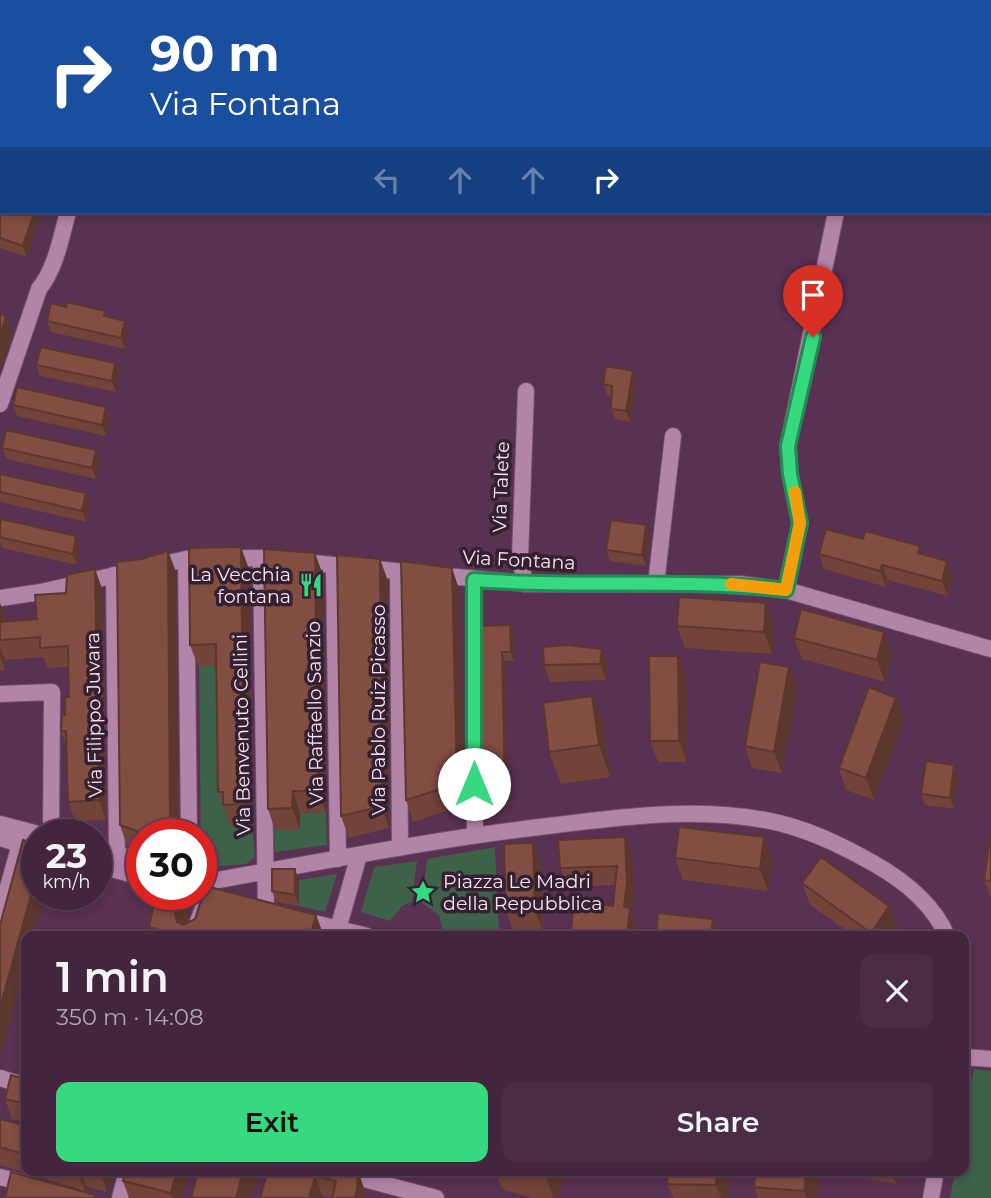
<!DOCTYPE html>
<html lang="en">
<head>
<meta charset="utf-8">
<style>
	body { margin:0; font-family:Montserrat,sans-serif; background:#4a2d45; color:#f1f3f6; height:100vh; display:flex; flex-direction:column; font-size:26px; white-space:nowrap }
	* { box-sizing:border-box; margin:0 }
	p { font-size:23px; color:#afa5b0 }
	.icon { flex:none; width:38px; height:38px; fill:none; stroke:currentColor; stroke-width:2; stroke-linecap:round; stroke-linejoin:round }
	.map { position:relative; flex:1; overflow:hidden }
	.details { position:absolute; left:21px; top:931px; width:948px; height:245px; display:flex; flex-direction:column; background:#43253e; border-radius:14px; box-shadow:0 4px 10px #0003,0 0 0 2px #5b4258 }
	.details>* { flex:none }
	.top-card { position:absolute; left:0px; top:0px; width:992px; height:214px; box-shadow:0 4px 10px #0003,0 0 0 2px #5b4258; background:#1a4fa0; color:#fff; overflow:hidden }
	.speed { position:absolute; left:21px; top:819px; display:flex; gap:14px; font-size:35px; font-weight:700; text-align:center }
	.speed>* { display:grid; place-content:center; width:91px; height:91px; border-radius:50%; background:#43253e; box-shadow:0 4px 10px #0003,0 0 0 2px #5b4258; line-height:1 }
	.speed small { font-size:18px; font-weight:400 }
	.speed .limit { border:10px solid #d22; background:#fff; color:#111 }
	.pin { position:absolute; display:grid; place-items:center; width:60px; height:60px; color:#fff; margin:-72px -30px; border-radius:50% 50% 50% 0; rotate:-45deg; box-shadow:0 0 7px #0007 }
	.pin .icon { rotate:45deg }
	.me { position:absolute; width:77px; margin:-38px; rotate:0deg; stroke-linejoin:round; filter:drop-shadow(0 0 5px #0008) }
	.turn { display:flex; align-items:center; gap:24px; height:147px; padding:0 35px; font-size:32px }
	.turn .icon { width:91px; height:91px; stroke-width:2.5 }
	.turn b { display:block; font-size:49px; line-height:60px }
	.lanes { display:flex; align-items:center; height:66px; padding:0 35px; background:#0003; justify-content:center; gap:35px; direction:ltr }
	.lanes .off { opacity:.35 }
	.round { display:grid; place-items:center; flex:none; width:74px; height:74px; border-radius:14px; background:#4a2d45 }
	.overview { display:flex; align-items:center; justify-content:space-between; height:119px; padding:0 35px }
	h1 { font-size:42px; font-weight:600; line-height:52px }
	.primary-button { display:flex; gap:14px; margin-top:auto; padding:14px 35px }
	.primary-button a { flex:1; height:80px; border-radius:14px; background:#36d880; color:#111; font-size:28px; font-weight:600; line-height:80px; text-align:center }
	.primary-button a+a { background:#4a2d45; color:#f1f3f6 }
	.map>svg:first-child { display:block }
</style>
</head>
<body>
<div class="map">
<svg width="991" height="1198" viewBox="0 0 991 1198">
	<rect width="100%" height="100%" fill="#593152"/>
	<path fill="#3d6149" d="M 199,666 L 224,666 L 231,827 L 252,825 L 255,857 L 246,864 L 208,867 L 201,859 Z
		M 326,812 L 327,845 L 275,852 L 274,830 L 300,830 L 300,813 Z
		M 495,847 L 499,936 L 444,936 L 439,915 L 422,903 L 427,859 Z
		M 417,861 L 412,902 L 402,906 L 390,921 L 361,912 L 374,867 Z
		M 337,874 L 325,912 L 299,906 L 299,880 Z
		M 974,1069 L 991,1071 L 991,1198 L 950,1198 L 955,1171 L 964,1171 L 964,1120 Z"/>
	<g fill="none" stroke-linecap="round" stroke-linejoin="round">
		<g stroke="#72506c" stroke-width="18">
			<path id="minor" d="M 126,2 L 127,0
				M 0,404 L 39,289 C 56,268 61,237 68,212
				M 261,558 L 266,911
				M 186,559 L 189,835
				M 334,566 L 338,859
				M 398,572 L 400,848
				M 114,575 L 117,855
				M 474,580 L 475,835
				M 525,584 L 520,558 L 526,391
				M 656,584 L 673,436
				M 786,590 L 800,523 L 790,474 L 788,445 L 836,212
				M 0,598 L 41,592 L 186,559 L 261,558 L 531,584 L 740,584 L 786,590 L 991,649
				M 0,694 L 52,692 L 51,835
				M 0,824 L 42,835
				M 0,838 L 37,849
				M 96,849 L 142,861
				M 96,865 L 142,877
				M 0,916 L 20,844
				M 298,919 L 367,936
				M 193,936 L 212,881 C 324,861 435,839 548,826 C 621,817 692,807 765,820 C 804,827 839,844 873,863 C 903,880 933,903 947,936
				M 336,936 L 359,855
				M 964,1057 L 991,1059
				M 0,1078 L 26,1086
				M 334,1171 L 436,1198
				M 0,1177 L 28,1184
				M 120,1198 L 127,1171
				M 931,1198 L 936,1171"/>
		</g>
		<use href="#minor" stroke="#b284a8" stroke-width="16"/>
		<g stroke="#d6bad0" stroke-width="7">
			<path id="rail" d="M 768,0 L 771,2
				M 990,144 L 991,145"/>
		</g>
		<use href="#rail" stroke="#332130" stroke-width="4.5" stroke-dasharray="13" stroke-linecap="butt"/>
	</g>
	<path fill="#714339" d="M 0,0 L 92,0 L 91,2 L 2,2 L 2,21 L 0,20 Z
		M 0,51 L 2,52 L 2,134 L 0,133 Z
		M 0,165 L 41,212 L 27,257 L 0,248 Z
		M 66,307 L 105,311 L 107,317 L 125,321 L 129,332 L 125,349 L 51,332 L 47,321 Z
		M 115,363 L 119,374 L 116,392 L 40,376 L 36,365 Z
		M 633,371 L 637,382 L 630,422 L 615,419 L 611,409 L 612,396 L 607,395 L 603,384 Z
		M 13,405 L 106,407 L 110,418 L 106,436 L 17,416 Z
		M 2,448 L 100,461 L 96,479 L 6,459 Z
		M 0,474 L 86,493 L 90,504 L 86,522 L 0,502 Z
		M 646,525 L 650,536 L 646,566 L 610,561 L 606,550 Z
		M 0,526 L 76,536 L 80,547 L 77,565 L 2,548 L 0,543 Z
		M 863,539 L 923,554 L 953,576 L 948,596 L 888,580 L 886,587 L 824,569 L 819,554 Z
		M 168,551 L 176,572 L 178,835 L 142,835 L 142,852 L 127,846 L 120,825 L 142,559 Z
		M 95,569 L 102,589 L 106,820 L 75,821 L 68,802 L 66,745 L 61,731 L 69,697 L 69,667 L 48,668 L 43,657 L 5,660 L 5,670 L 0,671 L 0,603 L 4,615 L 5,621 L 37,619 L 66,593 Z
		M 249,569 L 252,825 L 231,827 L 218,792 L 217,666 L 198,666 L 190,645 Z
		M 323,575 L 326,812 L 300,813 L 300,830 L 275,830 L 268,809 Z
		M 388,581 L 389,828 L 349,838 L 341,816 Z
		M 459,589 L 464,805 L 413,822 L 406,800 Z
		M 766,603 L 774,624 L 772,654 L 685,648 L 677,626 Z
		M 481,626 L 514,635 L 514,661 L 505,661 L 508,800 L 486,801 L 482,791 Z
		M 884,632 L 892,653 L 885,682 L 802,659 L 794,638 Z
		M 602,649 L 608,665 L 606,680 L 550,682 L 544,665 Z
		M 678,656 L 686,677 L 687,762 L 658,762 L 650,741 Z
		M 797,689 L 782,773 L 752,768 L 745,746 Z
		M 896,698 L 904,719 L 874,800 L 846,790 L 839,768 Z
		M 604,727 L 610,777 L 561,784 L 549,752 Z
		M 954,765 L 958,776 L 954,809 L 925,805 L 921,794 Z
		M 991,830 L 991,896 L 990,896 L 984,880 Z
		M 625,837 L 632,856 L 634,901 L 632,915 L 637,927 L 636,936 L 573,936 L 571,930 L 613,906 L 615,885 L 567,887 L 560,868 Z
		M 764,837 L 772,859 L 768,891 L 683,880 L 675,858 Z
		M 541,865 L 543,932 L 514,933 L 506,911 Z
		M 299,880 L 299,906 L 276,902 L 272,891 Z
		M 802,883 L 897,928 L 891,936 L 854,936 L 810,905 Z
		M 194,901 L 186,924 L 316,915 L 323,936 L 152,936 L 149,927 Z
		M 26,1079 L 26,1122 L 12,1119 L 5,1099 Z
		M 0,1119 L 26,1126 L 26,1171 L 114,1171 L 115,1175 L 107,1192 L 86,1186 L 85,1191 L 0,1165 Z
		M 125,1171 L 189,1171 L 182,1198 L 129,1198 L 123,1181 Z
		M 268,1171 L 357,1171 L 365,1191 L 332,1198 L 322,1195 L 322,1198 L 260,1198 Z
		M 495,1171 L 566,1171 L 558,1198 L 532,1198 L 502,1189 Z
		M 668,1171 L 729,1171 L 728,1198 L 673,1198 L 667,1184 Z
		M 756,1171 L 819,1171 L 817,1198 L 758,1198 L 754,1187 Z
		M 844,1171 L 898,1171 L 896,1184 L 846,1176 Z"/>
	<path fill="#5c372e" d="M 34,212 L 41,212 L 27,257 L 23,246 Z
		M 6,317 L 13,334 L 0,371 L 0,335 Z
		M 125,321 L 129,332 L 125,349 L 121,338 Z
		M 115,363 L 119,374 L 116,392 L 112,381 Z
		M 633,371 L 637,382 L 630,422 L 626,411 Z
		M 106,407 L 110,418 L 106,436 L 102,425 Z
		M 96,450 L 100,461 L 96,479 L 92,468 Z
		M 86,493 L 90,504 L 86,522 L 82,511 Z
		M 646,525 L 650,536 L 646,566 L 642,555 Z
		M 76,536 L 80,547 L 77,565 L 73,554 Z
		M 241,547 L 249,569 L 252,825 L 244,804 Z
		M 168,551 L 176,572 L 178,835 L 171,835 L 170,833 Z
		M 315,553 L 323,575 L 326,812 L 318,791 Z
		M 380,559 L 388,581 L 389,828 L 382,806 Z
		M 947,561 L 953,576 L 948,596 L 942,581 Z
		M 882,565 L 888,580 L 886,587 L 880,571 Z
		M 452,568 L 459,589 L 464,805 L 457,784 Z
		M 95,569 L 102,589 L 106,820 L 99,800 Z
		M 0,603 L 4,615 L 6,641 L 0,625 Z
		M 766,603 L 774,624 L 772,654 L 764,632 Z
		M 510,625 L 514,635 L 514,661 L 511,652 Z
		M 884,632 L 892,653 L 885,682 L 877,660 Z
		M 0,647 L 5,660 L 5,670 L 0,656 Z
		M 602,649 L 608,665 L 606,680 L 600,664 Z
		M 502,652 L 505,661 L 508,800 L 505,790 Z
		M 678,656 L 686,677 L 687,762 L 679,741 Z
		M 789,667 L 797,689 L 782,773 L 774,752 Z
		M 592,696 L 604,727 L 610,777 L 599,745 Z
		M 896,698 L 904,719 L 874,800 L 866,778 Z
		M 954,765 L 958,776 L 954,809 L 950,798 Z
		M 293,791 L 300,813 L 300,830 L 292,808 Z
		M 625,837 L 632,856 L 634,901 L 632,915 L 637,927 L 636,936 L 627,936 L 624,907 Z
		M 764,837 L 772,859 L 768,891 L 760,869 Z
		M 533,843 L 541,865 L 543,932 L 535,911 Z
		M 295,869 L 299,880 L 299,906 L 295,895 Z
		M 37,873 L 37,894 L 45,894 L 33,936 L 26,936 L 26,962 L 0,1057 L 0,1008 Z
		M 182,894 L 192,894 L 194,901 L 183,933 L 177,922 L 175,913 Z
		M 889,906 L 897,928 L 891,936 L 872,936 L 871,933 Z
		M 316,915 L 324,936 L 310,936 Z
		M 713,919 L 719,935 L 719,936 L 711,936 Z
		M 77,1171 L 81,1171 L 86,1186 L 85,1191 Z
		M 100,1171 L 114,1171 L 115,1175 L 107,1192 Z
		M 177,1171 L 189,1171 L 182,1198 L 173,1198 L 171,1193 Z
		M 243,1171 L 261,1171 L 250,1198 L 236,1198 Z
		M 358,1171 L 365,1191 L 365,1198 L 355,1198 Z
		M 545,1171 L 566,1171 L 558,1198 L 553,1198 L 545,1174 Z
		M 717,1171 L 729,1171 L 728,1198 L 721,1198 L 716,1185 Z
		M 806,1171 L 819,1171 L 817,1198 L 807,1198 L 804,1191 Z
		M 891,1171 L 898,1171 L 896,1184 Z
		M 315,1176 L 322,1195 L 322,1198 L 309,1198 Z"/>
	<path fill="#834e42" stroke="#5c372e" stroke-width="2" d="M 0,0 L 84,0 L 84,2 L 2,2 L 2,11 L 0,10 Z
		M 0,51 L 2,52 L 2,124 L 0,124 Z
		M 0,165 L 2,165 L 2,212 L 34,212 L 23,246 L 0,238 Z
		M 67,302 L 105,311 L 104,316 L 125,321 L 121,338 L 47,321 L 51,303 L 66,307 Z
		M 0,313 L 6,317 L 0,335 Z
		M 41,347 L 115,363 L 112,381 L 36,365 Z
		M 606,366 L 633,371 L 626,411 L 611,409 L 612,386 L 603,384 Z
		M 17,387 L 106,407 L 102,425 L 13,405 Z
		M 6,430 L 96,450 L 92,468 L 2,448 Z
		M 0,474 L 86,493 L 82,511 L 0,492 Z
		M 1,519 L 76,536 L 73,554 L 0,537 L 0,526 Z
		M 611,520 L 646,525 L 642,555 L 606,550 Z
		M 826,529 L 863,539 L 865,531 L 920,546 L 918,553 L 947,561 L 942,581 L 882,565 L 880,571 L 819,554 Z
		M 241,547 L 244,804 L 223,805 L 223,792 L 218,792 L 216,644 L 190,645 L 189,548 Z
		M 264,549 L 315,553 L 318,791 L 293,791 L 292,808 L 268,809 Z
		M 168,551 L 170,833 L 143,833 L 120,825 L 117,562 L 142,559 Z
		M 337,555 L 380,559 L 382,806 L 341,816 Z
		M 401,561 L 452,568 L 457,784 L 406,800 Z
		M 95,569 L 99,800 L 68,802 L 66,731 L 61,731 L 62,715 L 65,715 L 65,697 L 69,697 L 68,646 L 40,648 L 40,637 L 0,640 L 0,622 L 37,619 L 35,595 L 66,593 L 67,575 Z
		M 679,597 L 766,603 L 764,632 L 677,626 Z
		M 801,609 L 884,632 L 877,660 L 794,638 Z
		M 510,625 L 511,652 L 502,652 L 505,790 L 482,791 L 481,626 Z
		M 567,645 L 602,649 L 600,664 L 544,665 L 543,647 Z
		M 649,656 L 678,656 L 679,741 L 650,741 Z
		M 760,662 L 789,667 L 774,752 L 745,746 Z
		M 869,687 L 896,698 L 866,778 L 839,768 Z
		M 592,696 L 599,745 L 549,752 L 543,703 Z
		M 926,761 L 954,765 L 950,798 L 921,794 Z
		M 679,827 L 764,837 L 760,869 L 675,858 Z
		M 991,830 L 991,881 L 984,880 Z
		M 625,837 L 627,882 L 624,907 L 630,908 L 627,936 L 571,930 L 574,902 L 613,906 L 617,866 L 560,868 L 558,840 Z
		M 23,840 L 37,844 L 37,873 L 0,1008 L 0,925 Z
		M 533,843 L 535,911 L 506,911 L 504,844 Z
		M 821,857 L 889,906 L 871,933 L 802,883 Z
		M 272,869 L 295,869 L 295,895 L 272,891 Z
		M 206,886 L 316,915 L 310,936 L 183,936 L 149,927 L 156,894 L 182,894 L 175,913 L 177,922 L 183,925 L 195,919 Z
		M 658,913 L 713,919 L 711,936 L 656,936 Z
		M 11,1075 L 26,1079 L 26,1104 L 5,1099 Z
		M 0,1119 L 26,1126 L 26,1155 L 0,1147 Z
		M 125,1171 L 177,1171 L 171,1193 L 123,1181 Z
		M 198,1171 L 243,1171 L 236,1198 L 191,1198 Z
		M 268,1171 L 358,1171 L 357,1189 L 355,1198 L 332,1198 L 336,1181 L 315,1176 L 309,1198 L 260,1198 Z
		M 668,1171 L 717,1171 L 716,1185 L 667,1184 Z
		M 756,1171 L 806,1171 L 804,1191 L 754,1187 Z
		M 11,1172 L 95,1195 L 94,1198 L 5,1198 Z"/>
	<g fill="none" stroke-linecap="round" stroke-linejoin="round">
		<g stroke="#238c53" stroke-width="18">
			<path id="route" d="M 474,784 L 474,580 C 578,588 682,578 786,590 L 800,523 L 790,474 L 788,446 L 813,337"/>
		</g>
		<use href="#route" stroke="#36d880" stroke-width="12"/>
		<path stroke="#f59e0b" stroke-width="12" d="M 731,584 L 786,590 L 800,523 L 795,492"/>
	</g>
	<defs>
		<g id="restaurant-bare" transform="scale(1.89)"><path d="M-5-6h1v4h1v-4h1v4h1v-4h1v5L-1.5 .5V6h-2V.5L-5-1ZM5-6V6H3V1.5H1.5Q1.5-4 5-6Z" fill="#36d880" stroke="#332130" stroke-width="2.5" paint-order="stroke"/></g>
		<g id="sight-bare" transform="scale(1.89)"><path d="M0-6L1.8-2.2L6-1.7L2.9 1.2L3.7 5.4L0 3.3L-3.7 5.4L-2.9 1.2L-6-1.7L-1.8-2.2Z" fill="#36d880" stroke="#332130" stroke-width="2.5" paint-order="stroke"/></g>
	</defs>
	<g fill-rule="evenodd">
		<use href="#restaurant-bare" x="311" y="585"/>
		<use href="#sight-bare" x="423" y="892"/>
	</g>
	<g text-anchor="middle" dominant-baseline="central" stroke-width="7" stroke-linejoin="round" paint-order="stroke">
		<g font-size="19" fill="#f9e0f3" stroke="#332130">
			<text transform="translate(501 487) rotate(-88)">Via Talete</text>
			<text transform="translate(519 560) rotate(3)">Via Fontana</text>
			<text transform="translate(378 710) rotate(-90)">Via Pablo Ruiz Picasso</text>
			<text transform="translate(315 713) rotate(-91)">Via Raffaello Sanzio</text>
			<text transform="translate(94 715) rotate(-91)">Via Filippo Juvara</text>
			<text transform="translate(242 735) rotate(-91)">Via Benvenuto Cellini</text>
		</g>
		<g font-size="19" fill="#f9e0f3" stroke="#332130" text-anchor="end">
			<text x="291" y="574">La Vecchia<tspan x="291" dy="22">fontana</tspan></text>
			<text x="443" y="881" text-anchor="start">Piazza Le Madri<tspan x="443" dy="22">della Repubblica</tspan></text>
		</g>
	</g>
</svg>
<div class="speed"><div>23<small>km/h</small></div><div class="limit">30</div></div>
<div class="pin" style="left:813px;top:337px;background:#d93025"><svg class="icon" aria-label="arrive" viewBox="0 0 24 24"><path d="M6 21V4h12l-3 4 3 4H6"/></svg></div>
<svg class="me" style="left:474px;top:784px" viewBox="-20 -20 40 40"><circle r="19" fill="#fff"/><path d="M0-13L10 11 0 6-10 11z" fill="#36d880"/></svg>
<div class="top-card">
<div class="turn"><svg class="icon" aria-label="right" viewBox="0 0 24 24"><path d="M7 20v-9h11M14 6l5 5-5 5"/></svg><div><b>90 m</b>Via Fontana</div></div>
<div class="lanes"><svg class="icon off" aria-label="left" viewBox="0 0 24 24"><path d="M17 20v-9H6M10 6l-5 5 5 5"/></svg><svg class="icon off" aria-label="ahead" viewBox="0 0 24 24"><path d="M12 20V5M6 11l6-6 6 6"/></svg><svg class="icon off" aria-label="ahead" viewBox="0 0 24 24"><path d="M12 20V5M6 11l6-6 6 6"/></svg><svg class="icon" aria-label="right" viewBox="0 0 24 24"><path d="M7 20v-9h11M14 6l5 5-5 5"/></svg></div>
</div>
<section class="details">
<div class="overview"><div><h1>1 min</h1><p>350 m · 14:08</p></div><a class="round"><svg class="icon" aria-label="close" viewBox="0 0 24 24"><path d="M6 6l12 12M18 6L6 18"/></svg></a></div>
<div class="primary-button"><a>Exit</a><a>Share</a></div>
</section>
</div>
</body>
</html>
